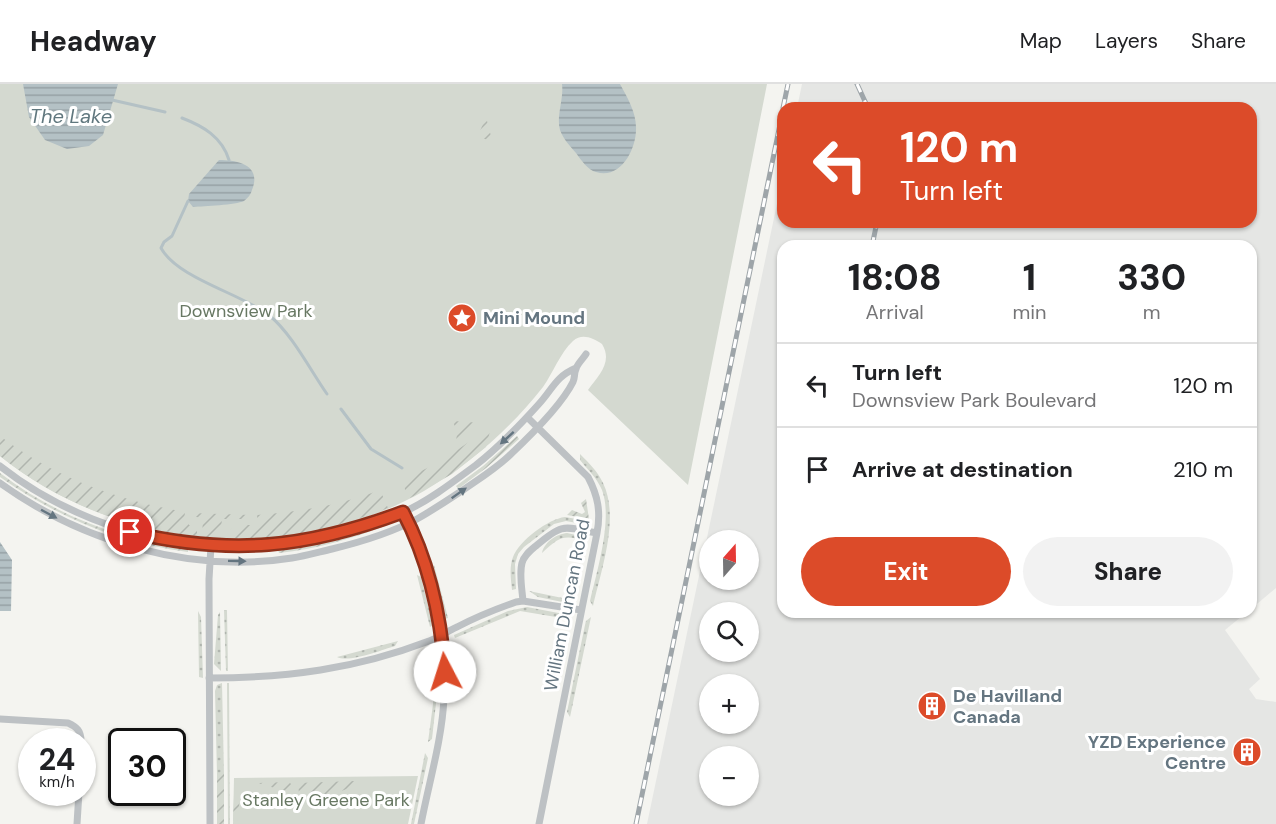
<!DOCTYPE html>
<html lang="en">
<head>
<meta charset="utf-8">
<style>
	body { margin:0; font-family:"DM Sans",sans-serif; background:#f2f2f2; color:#202124; height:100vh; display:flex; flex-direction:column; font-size:22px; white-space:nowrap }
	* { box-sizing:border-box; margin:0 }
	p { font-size:20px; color:#757577 }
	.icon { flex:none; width:33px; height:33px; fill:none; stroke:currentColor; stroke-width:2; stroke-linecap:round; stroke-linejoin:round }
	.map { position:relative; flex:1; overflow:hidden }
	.details { position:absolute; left:777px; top:156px; width:480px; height:378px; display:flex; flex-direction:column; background:#fff; border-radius:18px; box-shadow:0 2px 4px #0004 }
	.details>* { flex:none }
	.hud { position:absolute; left:777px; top:18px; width:480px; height:126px; border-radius:18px; box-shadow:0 2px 4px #0004; background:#dc4b29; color:#fff; overflow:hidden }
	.needle { width:39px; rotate:20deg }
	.buttons { position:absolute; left:699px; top:446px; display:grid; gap:12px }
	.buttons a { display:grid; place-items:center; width:60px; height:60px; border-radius:50%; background:#fff; box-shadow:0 2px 4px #0004; font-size:30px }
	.speed { position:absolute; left:18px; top:644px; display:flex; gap:12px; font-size:30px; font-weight:700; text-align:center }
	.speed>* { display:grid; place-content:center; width:78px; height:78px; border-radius:50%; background:#fff; box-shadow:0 2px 4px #0004; line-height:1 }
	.speed small { font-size:15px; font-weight:400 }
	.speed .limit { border:3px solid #111; border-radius:9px; background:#fff; color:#111 }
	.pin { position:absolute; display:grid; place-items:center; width:51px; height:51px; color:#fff; margin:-26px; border:3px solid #fff; border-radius:50%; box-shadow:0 2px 6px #0007 }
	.me { position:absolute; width:66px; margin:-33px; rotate:355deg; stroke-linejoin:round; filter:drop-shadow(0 0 4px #0008) }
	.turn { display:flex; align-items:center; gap:21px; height:126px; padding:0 24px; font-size:27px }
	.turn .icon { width:78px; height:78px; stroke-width:2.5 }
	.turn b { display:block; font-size:42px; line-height:51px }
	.eta { display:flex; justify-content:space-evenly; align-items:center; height:102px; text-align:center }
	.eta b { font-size:36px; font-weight:800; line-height:42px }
	.button { display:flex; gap:12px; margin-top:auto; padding:12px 24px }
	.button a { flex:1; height:69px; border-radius:36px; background:#dc4b29; color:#fff; font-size:24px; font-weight:800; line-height:69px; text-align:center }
	.button a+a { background:#f2f2f2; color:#202124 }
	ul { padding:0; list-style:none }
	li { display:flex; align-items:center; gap:18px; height:84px; padding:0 24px; border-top:2px solid #e0e0e0 }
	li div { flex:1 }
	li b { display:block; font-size:22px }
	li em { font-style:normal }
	header { display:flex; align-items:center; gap:36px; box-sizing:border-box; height:84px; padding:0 30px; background:#fff; border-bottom:2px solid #e0e0e0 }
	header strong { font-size:28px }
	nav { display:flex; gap:33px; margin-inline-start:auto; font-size:21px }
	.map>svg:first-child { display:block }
</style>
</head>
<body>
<header>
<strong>Headway</strong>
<nav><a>Map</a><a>Layers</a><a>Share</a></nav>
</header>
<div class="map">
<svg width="1276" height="740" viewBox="0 0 1276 740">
	<defs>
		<pattern id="grass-dots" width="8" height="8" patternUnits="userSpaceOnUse" patternTransform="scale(1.5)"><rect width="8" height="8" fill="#d4d9d0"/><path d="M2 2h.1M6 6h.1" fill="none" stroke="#b0b5ae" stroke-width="1.8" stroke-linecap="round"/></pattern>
		<pattern id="garden-furrows" width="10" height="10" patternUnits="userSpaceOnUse" patternTransform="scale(1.5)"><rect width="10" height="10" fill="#d4d9d0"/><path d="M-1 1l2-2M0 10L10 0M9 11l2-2" fill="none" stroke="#b0b5ae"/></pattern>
		<pattern id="water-rules" width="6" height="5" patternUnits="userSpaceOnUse" patternTransform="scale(1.5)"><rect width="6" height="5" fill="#b4c1c5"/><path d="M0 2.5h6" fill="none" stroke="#96a1a5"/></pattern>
	</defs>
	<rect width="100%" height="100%" fill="#f4f4f0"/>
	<path fill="#e5e6e4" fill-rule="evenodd" d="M 802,0 L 1276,0 L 1276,504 L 1251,525 L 1251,162 L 783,162 L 783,528 L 1247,528 L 1225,546 L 1260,595 L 1249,605 L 1256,615 L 1276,618 L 1276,740 L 647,740 L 783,91 L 783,138 L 1251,138 L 1251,24 L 797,24 ZM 710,456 L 748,456 L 748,495 L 710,495 ZM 710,528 L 748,528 L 748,567 L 710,567 ZM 710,600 L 748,600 L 748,639 L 710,639 ZM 710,672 L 748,672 L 748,711 L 710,711 Z"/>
	<path fill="url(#grass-dots)" d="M 580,370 C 589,379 598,388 603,399 C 620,434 601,486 593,522 L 590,517 C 597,487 613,435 602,406 C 597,394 588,386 580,376 Z
		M 565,433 L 588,437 L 588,441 L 566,437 L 554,440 L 524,463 L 518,470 L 515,480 L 516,505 L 512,506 C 511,496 509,483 513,473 C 519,457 548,435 565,433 Z
		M 567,449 L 585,453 L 585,456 C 561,451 560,453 542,469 C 544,458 557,450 567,449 Z
		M 434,481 L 448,534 L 445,535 L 431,486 Z
		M 417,491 L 421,493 L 433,541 L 430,543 Z
		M 529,507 L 572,516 L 572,520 L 538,513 Z
		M 527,523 L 569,531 L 568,535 L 520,527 L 455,554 L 454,551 L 508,527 Z
		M 224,526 L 227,526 L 228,587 L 226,587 Z
		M 198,527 L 201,533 L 203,594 L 199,593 Z
		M 220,528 L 221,587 L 214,580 L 218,531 Z
		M 591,533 L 570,633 L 567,628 L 585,541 L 586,537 Z
		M 398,557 L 395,562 C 382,566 349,579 337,573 Z
		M 434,567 L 436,567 L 437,571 L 437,610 L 432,655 L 428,658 L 433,620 Z
		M 222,599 L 224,690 L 217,690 L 215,607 L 217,601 Z
		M 227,599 L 229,599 L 230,740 L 228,740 Z
		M 425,669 L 428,674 L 414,740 L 411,740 Z"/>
	<path fill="#d4d9d0" d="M 0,0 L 767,0 L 688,401 L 588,306 C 599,291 613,278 602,260 C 593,254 582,249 573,257 C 560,269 553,289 543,303 C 510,345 470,380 424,407 C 293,482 117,467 0,372 Z
		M 418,692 L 408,740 L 233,740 L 234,694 Z"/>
	<path fill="url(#garden-furrows)" d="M 486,33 L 492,56 L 477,54 Z
		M 453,337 L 482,339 L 456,358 L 457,349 Z
		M 488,345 L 490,347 L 486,363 L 452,390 L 410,414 L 405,406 L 404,395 L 438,379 Z
		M 0,352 C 55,394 117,416 185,428 L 184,437 L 188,438 L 189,441 L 197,443 L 197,452 C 126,445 56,417 0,372 Z
		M 517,352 L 519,355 L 486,384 L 458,405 L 456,402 L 483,382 Z
		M 0,389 C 54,431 121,456 188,465 L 188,468 C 119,459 57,433 0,393 Z
		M 380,406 L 388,424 C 338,443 285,458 230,454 L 231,445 L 240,444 L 243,441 L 258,441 L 257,431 C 300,428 340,421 380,406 Z
		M 586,415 L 589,435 L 567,431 L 572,426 L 582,430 L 585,428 L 581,419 Z
		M 190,429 L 251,431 L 252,435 L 222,435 L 220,454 L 202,453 L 203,434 L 190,432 Z
		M 384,439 L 385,442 C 350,455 316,465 279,469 L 278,466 L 345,453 Z
		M 217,690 L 224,690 L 224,740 L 217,740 Z
		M 355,697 L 357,701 L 323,714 L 317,715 L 299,710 L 298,699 Z
		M 289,698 L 291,700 L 291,709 L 258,699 Z
		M 234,712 L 271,714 L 272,715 L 240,714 L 237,737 L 233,737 Z"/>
	<path fill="url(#water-rules)" d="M 23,0 L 118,0 L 103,51 L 89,62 L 67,65 L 45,56 L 29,33 Z
		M 562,0 L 620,0 C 627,13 636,28 636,43 C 637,64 621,96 596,88 C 588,86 581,76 576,69 C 571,63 563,55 560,46 C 556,32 564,15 562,0 Z
		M 219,76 C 238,76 262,81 252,106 C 251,110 248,114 244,117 C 236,121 204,122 193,123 L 188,117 L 189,110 Z
		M 0,458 L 12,476 L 11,527 L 0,527 Z"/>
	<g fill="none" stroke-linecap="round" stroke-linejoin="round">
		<path stroke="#b4c1c5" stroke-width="3" d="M 112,16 L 165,28
			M 182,34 C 203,42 222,53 229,76
			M 188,117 L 172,152 L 164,158 L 161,164 C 178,195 243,210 270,232 C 291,249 311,287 327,310
			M 341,325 L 371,365 L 402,384"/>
		<path stroke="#bdc1c4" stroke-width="7" d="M 527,333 L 588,393 C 598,412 601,428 597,449 L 539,740
			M 0,382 C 113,471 274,486 404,428 C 430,416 453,398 476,381 C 499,363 519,342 538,321 C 553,305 555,293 576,284
			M 0,399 C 82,458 191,490 292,474 C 305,472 319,468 332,465 C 361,458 391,449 417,435 C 433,426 448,416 463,406 C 479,395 497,384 511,370 C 529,353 562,320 573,298 C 575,294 574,289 576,285 C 577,280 583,275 586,270
			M 403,428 C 431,480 448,555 444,614 C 442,656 429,698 421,740
			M 523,517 C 522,505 519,490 522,479 C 524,471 531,466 537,461 C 564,438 564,443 597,449
			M 209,594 C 286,594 356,585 429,557 C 439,554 447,547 457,543 C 476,533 496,525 516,518 L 523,517 L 581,526
			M 0,635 L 68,639 C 77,643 81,647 81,657
			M 77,740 L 79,708
			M 210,740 L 209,495 L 211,462"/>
		<g stroke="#9ea5a9" stroke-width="5">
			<path id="rail" d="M 857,0 L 868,24
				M 783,24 L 788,0
				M 872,162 L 877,138
				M 636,740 L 783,26"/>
		</g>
		<use href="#rail" stroke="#fff" stroke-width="3" stroke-dasharray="9" stroke-linecap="butt"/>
	</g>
	<defs><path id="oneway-solid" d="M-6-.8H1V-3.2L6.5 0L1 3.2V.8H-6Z" transform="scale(1.5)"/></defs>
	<g fill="#647580">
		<use href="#oneway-solid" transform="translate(507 354) rotate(138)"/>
		<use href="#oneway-solid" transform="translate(459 409) rotate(-35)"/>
		<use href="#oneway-solid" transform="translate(49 430) rotate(28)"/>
		<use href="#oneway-solid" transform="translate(237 477) rotate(1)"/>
	</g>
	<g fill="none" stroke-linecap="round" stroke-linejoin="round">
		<g stroke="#8f311b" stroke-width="15">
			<path id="route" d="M 130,448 C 231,472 307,464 403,428 C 429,477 441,534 445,588"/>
		</g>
		<use href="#route" stroke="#dc4b29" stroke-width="10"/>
	</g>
	<defs>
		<g id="sight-disc" transform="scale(1.5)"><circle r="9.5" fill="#dc4b29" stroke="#fff"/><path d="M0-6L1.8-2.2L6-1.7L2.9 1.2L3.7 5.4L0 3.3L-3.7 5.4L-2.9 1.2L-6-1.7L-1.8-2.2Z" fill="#fff"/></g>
		<g id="building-disc" transform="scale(1.5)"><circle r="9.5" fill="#dc4b29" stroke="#fff"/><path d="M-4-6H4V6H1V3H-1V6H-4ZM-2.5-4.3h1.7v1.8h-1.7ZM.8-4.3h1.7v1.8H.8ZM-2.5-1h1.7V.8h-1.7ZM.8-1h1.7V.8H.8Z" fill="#fff"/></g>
	</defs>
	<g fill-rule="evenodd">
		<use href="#sight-disc" x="462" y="234"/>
		<use href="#building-disc" x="932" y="622"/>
		<use href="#building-disc" x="1247" y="668"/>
	</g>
	<g text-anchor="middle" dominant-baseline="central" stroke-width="6" stroke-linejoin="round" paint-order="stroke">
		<g font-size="18" fill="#687863" stroke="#fff">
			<text x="246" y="227">Downsview Park</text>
			<text x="326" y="716">Stanley Greene Park</text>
		</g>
		<g font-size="18" font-weight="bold" fill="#647580" stroke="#fff" text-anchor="start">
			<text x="483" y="234">Mini Mound</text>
			<text x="953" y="612">De Havilland<tspan x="953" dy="21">Canada</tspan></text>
			<text x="1226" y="658" text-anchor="end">YZD Experience<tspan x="1226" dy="21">Centre</tspan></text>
		</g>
		<g font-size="18" fill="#647580" stroke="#fff">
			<text transform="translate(567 521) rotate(-79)">William Duncan Road</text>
		</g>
		<g font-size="20" font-style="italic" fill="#60777e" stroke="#fff">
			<text x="71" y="32">The Lake</text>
		</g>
	</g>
</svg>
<div class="buttons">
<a><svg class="needle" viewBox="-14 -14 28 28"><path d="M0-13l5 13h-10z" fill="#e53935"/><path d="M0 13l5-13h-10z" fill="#757577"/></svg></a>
<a><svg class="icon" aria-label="search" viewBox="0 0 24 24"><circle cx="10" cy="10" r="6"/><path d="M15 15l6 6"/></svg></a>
<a>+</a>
<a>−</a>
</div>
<div class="speed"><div>24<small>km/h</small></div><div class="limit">30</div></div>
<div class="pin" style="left:130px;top:448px;background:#d93025"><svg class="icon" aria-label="arrive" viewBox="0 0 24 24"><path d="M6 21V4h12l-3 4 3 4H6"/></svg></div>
<svg class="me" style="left:445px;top:588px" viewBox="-20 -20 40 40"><circle r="19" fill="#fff"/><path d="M0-13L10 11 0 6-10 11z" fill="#dc4b29"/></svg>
<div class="hud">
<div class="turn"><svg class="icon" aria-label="left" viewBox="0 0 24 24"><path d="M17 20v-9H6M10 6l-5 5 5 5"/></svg><div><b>120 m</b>Turn left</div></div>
</div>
<section class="details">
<div class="eta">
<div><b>18:08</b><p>Arrival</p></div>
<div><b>1</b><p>min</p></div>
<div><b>330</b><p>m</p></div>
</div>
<ul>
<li><svg class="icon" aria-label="left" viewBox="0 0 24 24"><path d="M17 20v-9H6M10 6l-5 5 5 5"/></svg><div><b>Turn left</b><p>Downsview Park Boulevard</p></div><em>120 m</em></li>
<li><svg class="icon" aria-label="arrive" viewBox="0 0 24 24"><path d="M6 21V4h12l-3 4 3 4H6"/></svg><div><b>Arrive at destination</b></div><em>210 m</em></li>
</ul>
<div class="button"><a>Exit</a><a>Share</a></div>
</section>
</div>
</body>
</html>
